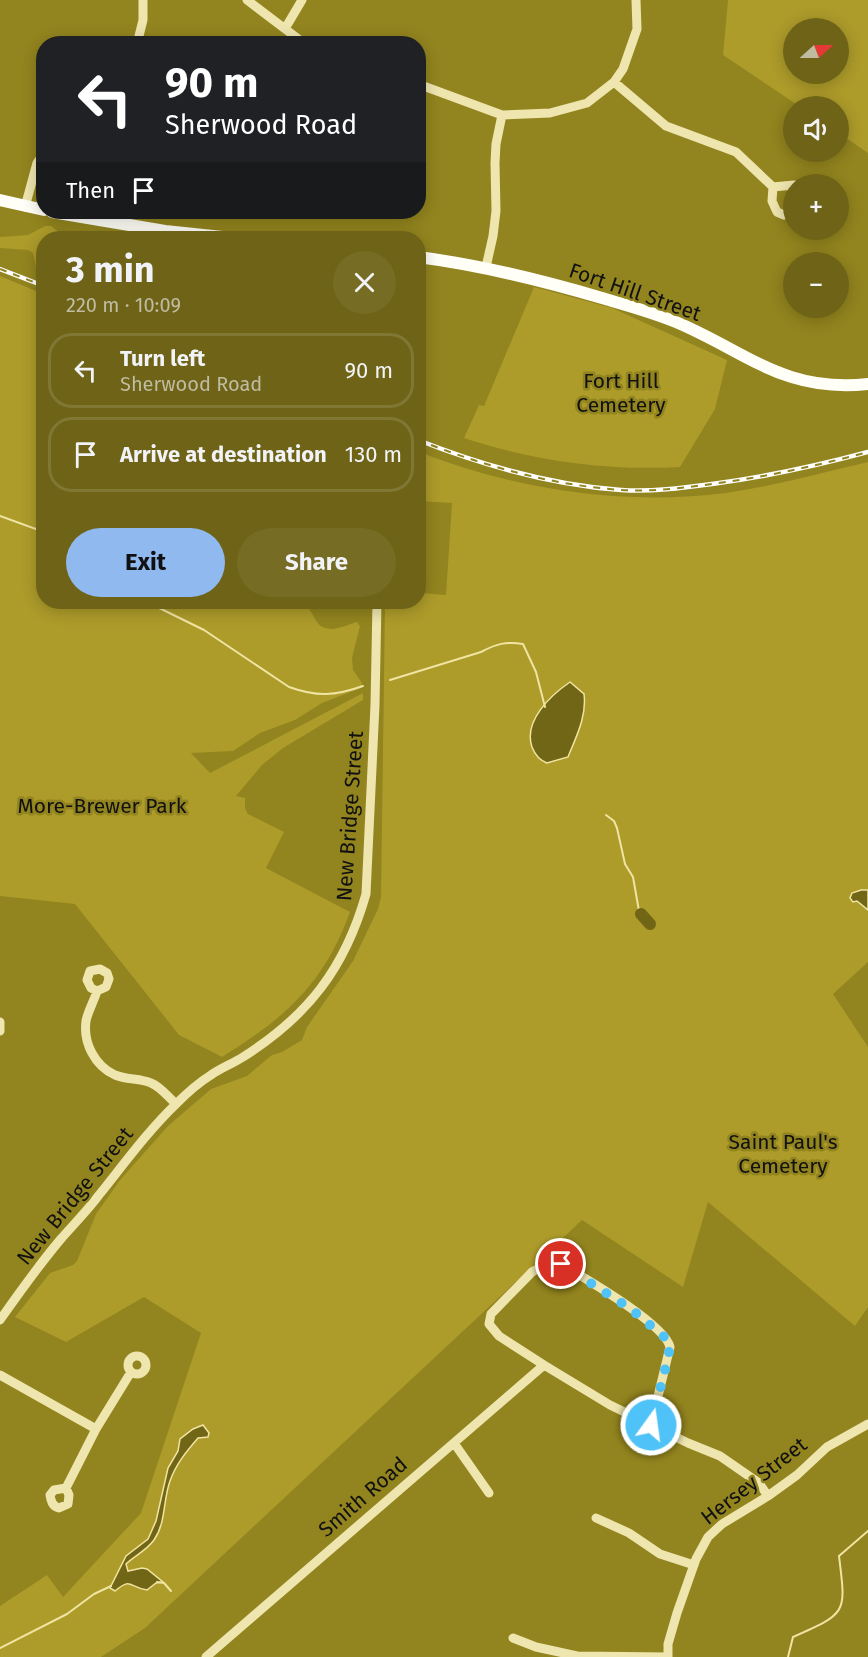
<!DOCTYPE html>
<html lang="en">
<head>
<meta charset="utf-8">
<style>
	body { margin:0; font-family:"Fira Sans",sans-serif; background:#766c23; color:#f1f3f6; height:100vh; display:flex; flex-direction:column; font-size:22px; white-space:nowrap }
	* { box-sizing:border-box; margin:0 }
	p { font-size:20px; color:#bfbca1 }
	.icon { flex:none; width:33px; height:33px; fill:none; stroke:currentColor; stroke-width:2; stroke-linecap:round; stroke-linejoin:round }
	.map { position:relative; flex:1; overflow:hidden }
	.drawer { position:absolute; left:36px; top:231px; width:390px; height:378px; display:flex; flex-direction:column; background:#6e6316; border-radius:24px; box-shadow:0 3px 15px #0003 }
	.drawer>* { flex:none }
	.hud { position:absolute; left:36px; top:36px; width:390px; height:183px; border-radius:24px; box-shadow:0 3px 15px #0003; background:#202124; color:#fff; overflow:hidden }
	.needle { width:39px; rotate:69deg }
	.controls { position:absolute; left:783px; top:18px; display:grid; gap:12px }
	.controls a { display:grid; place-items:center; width:66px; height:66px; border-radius:50%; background:#6e6316; box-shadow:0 3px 15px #0003; font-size:30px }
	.pin { position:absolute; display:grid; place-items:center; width:51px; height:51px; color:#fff; margin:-26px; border:3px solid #fff; border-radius:50%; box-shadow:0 2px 6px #0007 }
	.me { position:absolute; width:66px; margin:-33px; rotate:14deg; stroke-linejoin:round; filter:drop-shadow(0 0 4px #0008) }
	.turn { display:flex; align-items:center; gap:21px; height:126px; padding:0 30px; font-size:27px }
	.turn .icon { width:78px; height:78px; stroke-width:2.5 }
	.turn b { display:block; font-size:42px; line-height:51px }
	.then { display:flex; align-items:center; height:57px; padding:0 30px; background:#0003; gap:12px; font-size:22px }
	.round { display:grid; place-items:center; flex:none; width:63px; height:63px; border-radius:32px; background:#766c23 }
	.summary { display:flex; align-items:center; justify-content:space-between; height:102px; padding:0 30px }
	h1 { font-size:36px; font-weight:700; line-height:45px }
	.button { display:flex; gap:12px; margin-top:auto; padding:12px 30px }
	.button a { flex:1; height:69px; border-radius:36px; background:#90b9f0; color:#111; font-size:24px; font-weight:700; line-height:69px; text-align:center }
	.button a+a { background:#766c23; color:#f1f3f6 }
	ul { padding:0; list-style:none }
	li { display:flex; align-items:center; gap:18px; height:75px; margin:0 12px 9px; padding:0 18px; border:3px solid #807735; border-radius:24px }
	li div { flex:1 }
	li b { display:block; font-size:22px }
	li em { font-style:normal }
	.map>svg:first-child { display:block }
</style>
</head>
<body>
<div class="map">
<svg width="868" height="1657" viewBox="0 0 868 1657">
	<rect width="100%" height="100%" fill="#92841e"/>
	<path fill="#ad9b2a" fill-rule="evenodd" d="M 728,0 L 868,0 L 868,153 L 839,133 L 838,106 L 799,106 L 723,55 ZM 838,28 L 838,74 L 794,74 L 794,28 Z
		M 45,226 L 51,226 L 66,238 L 44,238 L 43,266 L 36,267 L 33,253 L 28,250 L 0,248 L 0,237 L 28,235 Z
		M 0,276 L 43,294 L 44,602 L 296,602 C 320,608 309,629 333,629 C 341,628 349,624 357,622 L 360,626 L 352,658 L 353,670 L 362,683 L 361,688 L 322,703 L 295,720 L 260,733 L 233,751 L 191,753 L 210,773 L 363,693 L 363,700 L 283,748 L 262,765 L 236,796 L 245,798 L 245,808 L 248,814 L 284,832 L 266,868 L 350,912 C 324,984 285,1018 222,1057 L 179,1035 L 75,904 L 0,896 Z
		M 534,287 L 612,308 L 727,360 L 715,409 L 680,467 C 606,471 534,461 464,438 L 479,405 L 484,406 Z
		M 419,452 C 518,490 620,506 726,493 C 774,486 821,473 868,462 L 868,962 L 833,994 L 868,1047 L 868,1307 L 855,1326 L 708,1202 L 683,1287 L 582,1220 L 145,1628 L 101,1657 L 0,1657 L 0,1606 L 47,1575 L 63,1597 L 141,1513 L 201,1333 L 144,1297 L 66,1342 L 15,1317 L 50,1273 L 73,1265 L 77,1261 L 96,1214 L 120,1180 L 168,1126 L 211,1089 L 247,1076 L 272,1055 L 282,1052 L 302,1040 L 307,1027 L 353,961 L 378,909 L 381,897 L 385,602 L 418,602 L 419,593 L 446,595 L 452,503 L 419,501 Z"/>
	<path fill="#716615" stroke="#f0e4a3" stroke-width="1.5" d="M 570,682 L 584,694 C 587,716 576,737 568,757 L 547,763 C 539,760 535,755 532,747 C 523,721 551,695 570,682 Z
		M 861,890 L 868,890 L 868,910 L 857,901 L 853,902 L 850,898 L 852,893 Z
		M 203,1425 L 209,1433 L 208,1437 L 198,1438 C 186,1452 176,1464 170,1481 C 163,1500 166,1523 154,1540 C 146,1551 134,1556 126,1564 L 128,1571 L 142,1568 L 147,1569 L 163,1582 L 156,1583 L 147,1590 C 128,1587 132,1577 115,1591 L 110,1588 L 126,1556 L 148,1539 L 156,1521 L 168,1468 L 178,1451 L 180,1439 L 193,1429 Z"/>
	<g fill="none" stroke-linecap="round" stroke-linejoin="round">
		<path stroke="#f0e4a3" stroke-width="2" d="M 0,516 L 44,532
			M 147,602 L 204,630 L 289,687 C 317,697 335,696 363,686
			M 390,680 L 481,652 C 496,644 506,641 523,644 L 536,672 L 545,707
			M 606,815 L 614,821 L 617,828 L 625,864 L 633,877 L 639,911
			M 157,1582 L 164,1583 L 171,1591
			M 0,1648 L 67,1614 L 94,1594 L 111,1586
			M 788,1657 L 793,1637 C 848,1613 846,1613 839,1556 L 868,1531"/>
		<path stroke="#716615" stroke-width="12" d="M 641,914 L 650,924"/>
		<path stroke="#eee5af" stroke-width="9" d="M 247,0 L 305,44
			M 286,27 L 302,0
			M 137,44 L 143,20 L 143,0
			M 614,82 L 666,126 L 736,152 L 773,187
			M 418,84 L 502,115 L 550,113 L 587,103 L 614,82 L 623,69 L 637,29 L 636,0
			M 773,187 L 772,201 L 777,212 L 784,215 L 794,213
			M 773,187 L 794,185
			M 25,207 L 37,163 L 44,153
			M 486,267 L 493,236 L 496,211 L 495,163 L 496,144 L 502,115
			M 97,991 L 91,988 L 87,980 L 90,971 L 100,969 L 107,973 L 109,979 L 106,987 L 97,991 C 94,1001 88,1011 86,1021 C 83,1043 95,1066 115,1075 C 127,1080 140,1078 151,1083 C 161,1087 168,1097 176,1104
			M 0,1022 L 0,1031
			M 0,1320 C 19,1293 39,1265 60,1240 C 73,1225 87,1211 99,1195 C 124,1164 147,1132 176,1104 C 186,1094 198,1083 211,1075 C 221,1068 232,1064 243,1057 C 308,1016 345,968 366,894 L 375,705 L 377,602
			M128 1365a9 9 0 1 1 18 0a9 9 0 1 1-18 0Z
			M 0,1375 L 96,1429 L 131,1372
			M 651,1425 L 670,1347 C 665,1324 583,1277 561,1264 L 548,1263 L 532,1272 L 491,1314 L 489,1324 L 499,1336 L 544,1365 L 610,1405 L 688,1443 L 720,1456 L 759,1483 L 768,1496
			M 454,1443 L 489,1493
			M 66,1488 L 54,1490 L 50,1495 C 51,1501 52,1506 59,1508 L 68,1504 L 69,1495 L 66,1488 L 96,1429
			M 596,1518 L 629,1533 L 660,1554 L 694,1565
			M 513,1638 L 536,1647 L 577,1656 L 668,1657
			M 206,1657 L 544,1365
			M 668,1657 L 668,1644 L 677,1613 L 696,1559 L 708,1537 L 722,1524 L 768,1496 L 797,1475 L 827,1447 L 868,1424"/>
		<path stroke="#fffef7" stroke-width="12" d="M 0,200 L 44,210
			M 52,212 L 165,231 L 232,238
			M 418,257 C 481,265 541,280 602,298 C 626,305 652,312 676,322 C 747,352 784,393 868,384"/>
		<g stroke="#fff" stroke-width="4.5">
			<path id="rail" d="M 0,269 L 44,286
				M 418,440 C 484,466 551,485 621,490 C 651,492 682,488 712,484 C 765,477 816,466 868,452"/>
		</g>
		<use href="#rail" stroke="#92841e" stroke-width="2" stroke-dasharray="7" stroke-linecap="butt"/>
	</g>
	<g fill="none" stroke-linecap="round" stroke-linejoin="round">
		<path stroke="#4fc3f7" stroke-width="10" stroke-dasharray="0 18" d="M 561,1264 L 631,1309 L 669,1341 L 669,1354 L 651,1425"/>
	</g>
	<g text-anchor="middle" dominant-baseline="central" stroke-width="5" stroke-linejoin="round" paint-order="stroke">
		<g font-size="21" fill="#111" stroke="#92841e">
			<text transform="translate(635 292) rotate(19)">Fort Hill Street</text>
			<text transform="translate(350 816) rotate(-86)">New Bridge Street</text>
			<text transform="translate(75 1196) rotate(-51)">New Bridge Street</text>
			<text transform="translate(754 1481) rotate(-38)">Hersey Street</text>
			<text transform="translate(363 1497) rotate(-41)">Smith Road</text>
		</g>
		<g font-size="21" fill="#111" stroke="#92841e">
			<text x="621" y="381">Fort Hill<tspan x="621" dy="24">Cemetery</tspan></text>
			<text x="102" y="806">More-Brewer Park</text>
			<text x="783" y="1142">Saint Paul's<tspan x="783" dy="24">Cemetery</tspan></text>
		</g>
	</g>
</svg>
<div class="controls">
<a><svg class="needle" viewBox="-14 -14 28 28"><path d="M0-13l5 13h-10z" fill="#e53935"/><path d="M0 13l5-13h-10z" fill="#bfbca1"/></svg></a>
<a><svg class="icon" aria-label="sound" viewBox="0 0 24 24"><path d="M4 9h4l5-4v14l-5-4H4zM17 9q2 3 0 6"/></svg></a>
<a>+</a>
<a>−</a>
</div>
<div class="pin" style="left:561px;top:1264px;background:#d93025"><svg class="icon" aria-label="arrive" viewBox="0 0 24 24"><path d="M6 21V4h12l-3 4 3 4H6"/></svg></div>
<svg class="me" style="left:651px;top:1425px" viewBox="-20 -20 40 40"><circle r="17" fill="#4fc3f7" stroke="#fff" stroke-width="3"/><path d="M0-11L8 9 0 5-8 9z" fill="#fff"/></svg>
<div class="hud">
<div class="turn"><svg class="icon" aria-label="left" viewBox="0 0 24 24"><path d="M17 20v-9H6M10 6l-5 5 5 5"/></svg><div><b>90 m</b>Sherwood Road</div></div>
<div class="then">Then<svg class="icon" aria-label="arrive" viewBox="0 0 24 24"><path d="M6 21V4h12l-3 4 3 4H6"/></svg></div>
</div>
<section class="drawer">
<div class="summary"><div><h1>3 min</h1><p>220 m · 10:09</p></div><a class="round"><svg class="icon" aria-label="close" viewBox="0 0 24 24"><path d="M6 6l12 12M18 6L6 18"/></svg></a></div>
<ul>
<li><svg class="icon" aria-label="left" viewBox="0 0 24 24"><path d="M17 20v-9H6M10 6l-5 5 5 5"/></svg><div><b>Turn left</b><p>Sherwood Road</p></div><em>90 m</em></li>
<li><svg class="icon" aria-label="arrive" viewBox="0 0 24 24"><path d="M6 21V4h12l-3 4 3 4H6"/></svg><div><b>Arrive at destination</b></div><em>130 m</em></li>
</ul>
<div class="button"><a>Exit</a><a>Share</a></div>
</section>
</div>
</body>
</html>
